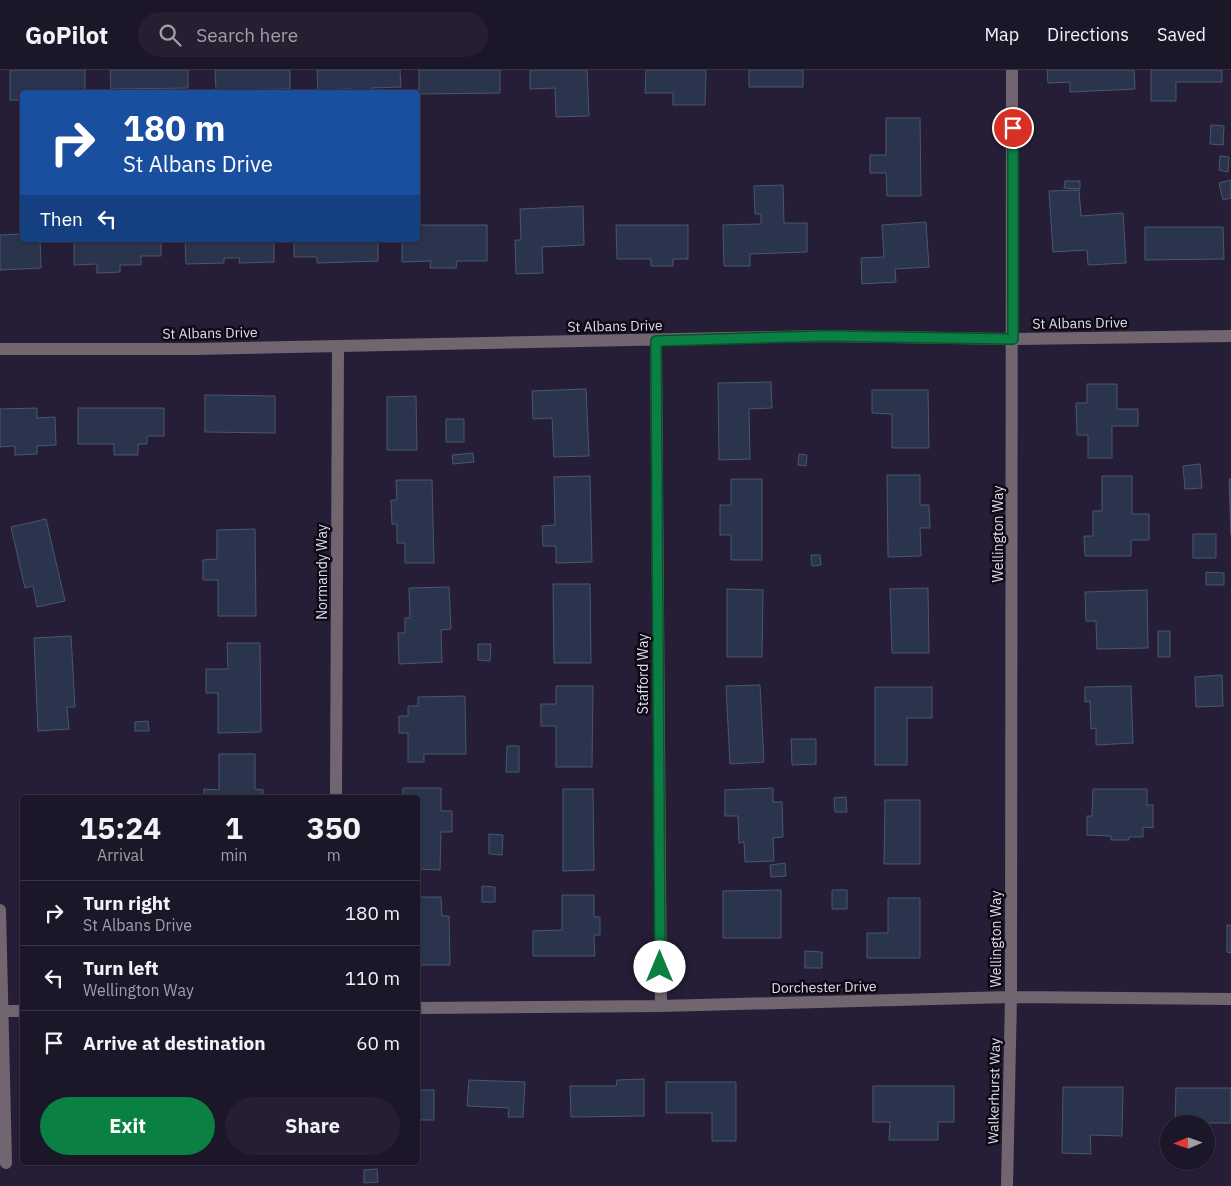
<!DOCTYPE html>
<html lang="en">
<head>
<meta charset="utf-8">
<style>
	body { margin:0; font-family:"IBM Plex Sans",sans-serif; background:#251f31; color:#f1f3f6; height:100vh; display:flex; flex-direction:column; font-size:19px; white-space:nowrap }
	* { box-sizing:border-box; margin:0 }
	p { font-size:16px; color:#a09fa8 }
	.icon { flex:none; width:28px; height:28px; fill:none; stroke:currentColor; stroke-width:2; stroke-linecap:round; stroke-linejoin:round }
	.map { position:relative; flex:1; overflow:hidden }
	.drawer { position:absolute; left:20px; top:725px; width:400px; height:370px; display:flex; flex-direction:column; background:#1c1629; border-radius:5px; box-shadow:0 1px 4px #0004,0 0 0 1px #3a3546 }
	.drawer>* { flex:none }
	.top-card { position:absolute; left:20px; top:20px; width:400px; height:152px; border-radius:5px; box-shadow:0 1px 4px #0004,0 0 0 1px #3a3546; background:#1a4fa0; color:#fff; overflow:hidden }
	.needle { width:32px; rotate:268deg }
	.tools { position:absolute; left:1160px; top:1045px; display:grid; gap:10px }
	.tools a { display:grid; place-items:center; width:55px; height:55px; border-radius:50%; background:#1c1629; box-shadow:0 1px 4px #0004,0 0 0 1px #3a3546; font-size:25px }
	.pin { position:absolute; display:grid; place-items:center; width:42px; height:42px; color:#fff; margin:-21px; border:2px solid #fff; border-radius:50%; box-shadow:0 1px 5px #0007 }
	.me { position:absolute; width:55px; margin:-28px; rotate:0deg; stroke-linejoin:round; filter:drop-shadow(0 0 4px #0008) }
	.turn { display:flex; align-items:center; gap:18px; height:105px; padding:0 20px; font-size:22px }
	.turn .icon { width:65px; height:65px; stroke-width:2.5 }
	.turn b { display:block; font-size:35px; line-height:42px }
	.then { display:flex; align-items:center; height:48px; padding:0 20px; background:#0003; gap:10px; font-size:19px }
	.eta { display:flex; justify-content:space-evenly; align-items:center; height:85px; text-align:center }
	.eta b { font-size:30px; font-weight:800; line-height:35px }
	.button { display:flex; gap:10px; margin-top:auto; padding:10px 20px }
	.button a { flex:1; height:58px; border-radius:30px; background:#0b8043; color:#fff; font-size:20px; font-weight:800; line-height:58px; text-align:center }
	.button a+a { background:#251f31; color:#f1f3f6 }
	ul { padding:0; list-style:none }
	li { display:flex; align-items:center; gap:15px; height:65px; padding:0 20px; border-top:1px solid #3a3546 }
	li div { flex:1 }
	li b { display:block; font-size:19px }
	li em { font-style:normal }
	header { display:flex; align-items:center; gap:30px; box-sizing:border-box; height:70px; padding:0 25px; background:#1c1629; border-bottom:1px solid #3a3546 }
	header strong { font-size:24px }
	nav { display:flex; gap:28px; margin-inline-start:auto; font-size:18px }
	.search { width:350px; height:45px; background:#251f31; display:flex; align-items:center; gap:12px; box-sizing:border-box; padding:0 18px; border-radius:28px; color:#a09fa8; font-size:19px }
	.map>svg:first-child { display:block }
</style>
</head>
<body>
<header>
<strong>GoPilot</strong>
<div class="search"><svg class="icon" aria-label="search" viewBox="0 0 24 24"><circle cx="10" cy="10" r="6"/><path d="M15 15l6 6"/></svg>Search here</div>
<nav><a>Map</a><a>Directions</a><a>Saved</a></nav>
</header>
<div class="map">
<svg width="1231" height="1116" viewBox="0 0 1231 1116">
	<rect width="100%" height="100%" fill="#261e37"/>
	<path fill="#2a344c" stroke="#4a5670" d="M 10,0 L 85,0 L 85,22 L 22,22 L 22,30 L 10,30 Z
		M 110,0 L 188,0 L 188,18 L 111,19 Z
		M 215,0 L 290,0 L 290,19 L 216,20 Z
		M 317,0 L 400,0 L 401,17 L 371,18 L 371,22 L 352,22 L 352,19 L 318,20 Z
		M 419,0 L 500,0 L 500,23 L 419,24 Z
		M 530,0 L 587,0 L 589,46 L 556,47 L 555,18 L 530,19 Z
		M 646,0 L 706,0 L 705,35 L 673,35 L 673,23 L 645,23 Z
		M 749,0 L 803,0 L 803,17 L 749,17 Z
		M 1047,0 L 1134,0 L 1135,19 L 1070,22 L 1070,12 L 1048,13 Z
		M 1151,0 L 1222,0 L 1222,12 L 1176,12 L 1176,31 L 1151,31 Z
		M 886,48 L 920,48 L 921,126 L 887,126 L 886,103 L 870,103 L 870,85 L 886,85 Z
		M 1211,55 L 1224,56 L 1223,75 L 1210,74 Z
		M 1220,86 L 1229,87 L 1228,102 L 1219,100 Z
		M 1231,110 L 1231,128 L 1223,130 L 1219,113 Z
		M 1065,111 L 1080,111 L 1080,119 L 1064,118 Z
		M 783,115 L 784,153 L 807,153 L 807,182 L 750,184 L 750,196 L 724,196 L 723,155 L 761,154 L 761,144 L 755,144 L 754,116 Z
		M 1079,120 L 1081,146 L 1123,143 L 1126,193 L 1088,195 L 1087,180 L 1053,182 L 1049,121 Z
		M 583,136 L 584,175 L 542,177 L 543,203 L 516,204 L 515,170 L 521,170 L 520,139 Z
		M 926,152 L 929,197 L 895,199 L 896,212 L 862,214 L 861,188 L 884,187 L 882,155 Z
		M 418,155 L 487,155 L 487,191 L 457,191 L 456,198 L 430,198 L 431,191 L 402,192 L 402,170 L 418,170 Z
		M 616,155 L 688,155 L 688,189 L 673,189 L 673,196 L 651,196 L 651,189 L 617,189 Z
		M 1145,157 L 1223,157 L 1224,189 L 1145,190 Z
		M 22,164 L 22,170 L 40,170 L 41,198 L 0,200 L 0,165 Z
		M 74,170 L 161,170 L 161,186 L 141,186 L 141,195 L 120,195 L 120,202 L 97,203 L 97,194 L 74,195 Z
		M 185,170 L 274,170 L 274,192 L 239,193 L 240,188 L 224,188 L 224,193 L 186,194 Z
		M 294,170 L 378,170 L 378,191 L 317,193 L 317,187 L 294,187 Z
		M 771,312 L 772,338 L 749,339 L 750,389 L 719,390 L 718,313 Z
		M 1087,314 L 1117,314 L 1117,339 L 1138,339 L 1138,356 L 1112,356 L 1112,388 L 1088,388 L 1088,365 L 1077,365 L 1076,333 L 1087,333 Z
		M 586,319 L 589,386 L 554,387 L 552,348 L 533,349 L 532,321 Z
		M 872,320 L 928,320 L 929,378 L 892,378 L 892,344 L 872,343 Z
		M 205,325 L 275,326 L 275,363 L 205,362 Z
		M 416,326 L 417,380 L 387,380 L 387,327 Z
		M 37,338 L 37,348 L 55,347 L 56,375 L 37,376 L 37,384 L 15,385 L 15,376 L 0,377 L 0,339 Z
		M 78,338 L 164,338 L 164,366 L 147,366 L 147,374 L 138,374 L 138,385 L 114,385 L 114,374 L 78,374 Z
		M 446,349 L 464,349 L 464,372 L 446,372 Z
		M 473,383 L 474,392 L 453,394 L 452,385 Z
		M 799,384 L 807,385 L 806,396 L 798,395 Z
		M 1200,394 L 1202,418 L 1185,419 L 1183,396 Z
		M 887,405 L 920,405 L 920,435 L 929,435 L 930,458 L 920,458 L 921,486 L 888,487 Z
		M 590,406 L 592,492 L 556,493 L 556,476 L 543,476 L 542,456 L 555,455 L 554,407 Z
		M 1102,406 L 1132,406 L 1132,444 L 1149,444 L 1149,470 L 1131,470 L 1131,486 L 1085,486 L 1084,466 L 1093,466 L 1093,441 L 1102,441 Z
		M 731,409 L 762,409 L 762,490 L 731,490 L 731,465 L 720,465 L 720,435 L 731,435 Z
		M 1229,409 L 1231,409 L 1231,465 Z
		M 396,410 L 432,410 L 434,493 L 405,493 L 405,473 L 397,473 L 397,454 L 392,454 L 391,430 L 397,430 Z
		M 46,449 L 65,531 L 37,537 L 33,516 L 25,518 L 11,457 Z
		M 255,459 L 256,546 L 218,546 L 218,510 L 203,510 L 203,490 L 217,489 L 217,460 Z
		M 1193,464 L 1216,464 L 1216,488 L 1193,488 Z
		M 811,485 L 820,485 L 821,495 L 812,496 Z
		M 1206,502 L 1224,503 L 1224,515 L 1206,515 Z
		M 553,514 L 590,514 L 591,593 L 554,593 Z
		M 449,517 L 451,559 L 441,560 L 442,592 L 399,594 L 398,563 L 405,563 L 405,548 L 410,548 L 409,518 Z
		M 928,518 L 929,583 L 892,583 L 890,519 Z
		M 727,519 L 763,520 L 762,587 L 727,587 Z
		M 1147,520 L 1148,578 L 1097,579 L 1096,551 L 1086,551 L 1085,522 Z
		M 1158,561 L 1170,561 L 1170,587 L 1158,587 Z
		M 71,566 L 75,637 L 67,637 L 69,659 L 38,661 L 34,568 Z
		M 227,573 L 260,573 L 261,662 L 218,663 L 218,623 L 206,623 L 206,599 L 228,599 Z
		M 478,574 L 491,574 L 490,591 L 478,590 Z
		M 1222,605 L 1223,636 L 1196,637 L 1195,607 Z
		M 760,615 L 764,692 L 730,694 L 726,616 Z
		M 556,616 L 593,616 L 592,697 L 556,697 L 556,656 L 541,656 L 541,634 L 556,634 Z
		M 1131,616 L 1133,673 L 1096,675 L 1096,658 L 1091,659 L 1090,631 L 1085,632 L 1085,617 Z
		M 875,617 L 932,617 L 932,648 L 907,648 L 907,695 L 875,695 Z
		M 465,626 L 466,684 L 424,684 L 424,692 L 408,692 L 408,663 L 399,663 L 399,646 L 408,646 L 408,636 L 418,636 L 418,627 Z
		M 148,651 L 149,661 L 135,661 L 135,652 Z
		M 791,669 L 816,669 L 816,694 L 792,695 Z
		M 507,676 L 519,676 L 519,702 L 506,702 Z
		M 219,684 L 255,684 L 255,719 L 263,720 L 263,728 L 204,728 L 204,719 L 219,720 Z
		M 403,718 L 441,718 L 441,741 L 452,741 L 452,762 L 441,762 L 440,800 L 418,799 L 418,728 L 403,728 Z
		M 773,718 L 773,732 L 782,732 L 783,767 L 773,768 L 774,791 L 745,792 L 744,772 L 739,773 L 738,746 L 725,746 L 725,720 Z
		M 563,719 L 593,719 L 594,800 L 563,801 Z
		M 1093,719 L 1147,719 L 1147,735 L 1153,735 L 1153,758 L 1143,757 L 1143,767 L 1129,767 L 1129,770 L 1111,770 L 1111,766 L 1087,765 L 1087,746 L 1092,746 Z
		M 846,727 L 847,742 L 835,742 L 834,728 Z
		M 885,730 L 920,730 L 920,794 L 884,794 Z
		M 489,764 L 503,765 L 502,785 L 489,784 Z
		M 785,793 L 786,806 L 771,807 L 770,795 Z
		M 482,816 L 495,817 L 495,832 L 482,832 Z
		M 781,820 L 781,868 L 723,868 L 723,821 Z
		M 832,820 L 847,820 L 847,839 L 832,839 Z
		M 562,825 L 594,825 L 594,847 L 600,847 L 600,865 L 594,865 L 595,886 L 533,886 L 533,861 L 562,860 Z
		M 418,827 L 441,827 L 442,846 L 449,846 L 450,895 L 418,895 Z
		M 888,828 L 920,828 L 920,888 L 867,888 L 867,863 L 888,863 Z
		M 1227,855 L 1231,855 L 1231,883 L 1227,882 Z
		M 805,881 L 822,882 L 822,898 L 805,898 Z
		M 644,1009 L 644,1046 L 571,1047 L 570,1016 L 616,1016 L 617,1010 Z
		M 469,1010 L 525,1012 L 523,1047 L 508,1047 L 509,1038 L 467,1036 Z
		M 666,1012 L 736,1012 L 736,1071 L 712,1071 L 712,1043 L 666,1043 Z
		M 873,1016 L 954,1016 L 954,1052 L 938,1052 L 938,1070 L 889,1070 L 890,1052 L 873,1052 Z
		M 1063,1017 L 1123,1017 L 1122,1066 L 1090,1065 L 1091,1084 L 1062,1083 Z
		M 1176,1018 L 1231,1018 L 1231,1053 L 1175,1053 Z
		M 418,1020 L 434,1020 L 434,1050 L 418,1050 Z
		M 377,1099 L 378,1112 L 364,1113 L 364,1100 Z"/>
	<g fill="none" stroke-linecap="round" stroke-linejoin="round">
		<path stroke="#716670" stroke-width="12" d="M 656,271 L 661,936
			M 0,279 L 194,279 L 824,266 L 1013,269 L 1231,266
			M 336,728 L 338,276
			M 0,840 L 6,1093
			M 418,938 L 661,936 L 1011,927 L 1231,929
			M 0,941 L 22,941
			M 1007,1116 L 1011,927 L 1012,0"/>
	</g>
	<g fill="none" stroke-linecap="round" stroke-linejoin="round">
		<g stroke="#07532c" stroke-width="12">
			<path id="route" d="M 660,897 L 656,271 L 824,266 L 1013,269 L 1013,58"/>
		</g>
		<use href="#route" stroke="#0b8043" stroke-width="9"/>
	</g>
	<g text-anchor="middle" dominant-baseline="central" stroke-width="5" stroke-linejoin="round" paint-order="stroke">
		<g font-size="14" fill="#e0dbec" stroke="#0e0a15">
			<text transform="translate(1080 253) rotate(-1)">St Albans Drive</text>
			<text transform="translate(615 256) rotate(-1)">St Albans Drive</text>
			<text transform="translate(210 263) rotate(-1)">St Albans Drive</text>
			<text transform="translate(998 464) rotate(-90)">Wellington Way</text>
			<text transform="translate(322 502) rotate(-90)">Normandy Way</text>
			<text transform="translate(643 604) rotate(-90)">Stafford Way</text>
			<text transform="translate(996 869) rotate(-90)">Wellington Way</text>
			<text transform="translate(824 917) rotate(-1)">Dorchester Drive</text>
			<text transform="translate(994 1021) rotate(-89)">Walkerhurst Way</text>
		</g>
	</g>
</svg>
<div class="tools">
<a><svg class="needle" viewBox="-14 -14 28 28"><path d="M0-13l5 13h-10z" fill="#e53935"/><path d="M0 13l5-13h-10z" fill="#a09fa8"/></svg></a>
</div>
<div class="pin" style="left:1013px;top:58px;background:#d93025"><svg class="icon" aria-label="arrive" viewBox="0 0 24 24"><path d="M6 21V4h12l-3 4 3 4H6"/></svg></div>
<svg class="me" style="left:660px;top:897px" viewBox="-20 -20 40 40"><circle r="19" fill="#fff"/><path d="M0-13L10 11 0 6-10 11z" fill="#0b8043"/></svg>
<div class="top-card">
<div class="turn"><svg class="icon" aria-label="right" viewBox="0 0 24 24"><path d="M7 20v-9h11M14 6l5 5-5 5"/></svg><div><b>180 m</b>St Albans Drive</div></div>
<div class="then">Then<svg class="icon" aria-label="left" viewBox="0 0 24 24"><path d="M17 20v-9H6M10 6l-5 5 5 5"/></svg></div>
</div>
<section class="drawer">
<div class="eta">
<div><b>15:24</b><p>Arrival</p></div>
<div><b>1</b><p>min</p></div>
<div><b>350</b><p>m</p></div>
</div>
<ul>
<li><svg class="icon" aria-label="right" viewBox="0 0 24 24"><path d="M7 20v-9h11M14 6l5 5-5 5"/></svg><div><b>Turn right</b><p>St Albans Drive</p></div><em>180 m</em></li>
<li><svg class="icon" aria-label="left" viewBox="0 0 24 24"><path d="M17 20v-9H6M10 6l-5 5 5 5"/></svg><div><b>Turn left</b><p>Wellington Way</p></div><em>110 m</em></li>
<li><svg class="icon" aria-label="arrive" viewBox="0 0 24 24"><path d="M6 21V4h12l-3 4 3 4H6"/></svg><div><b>Arrive at destination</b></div><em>60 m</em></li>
</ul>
<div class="button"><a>Exit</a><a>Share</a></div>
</section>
</div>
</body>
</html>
